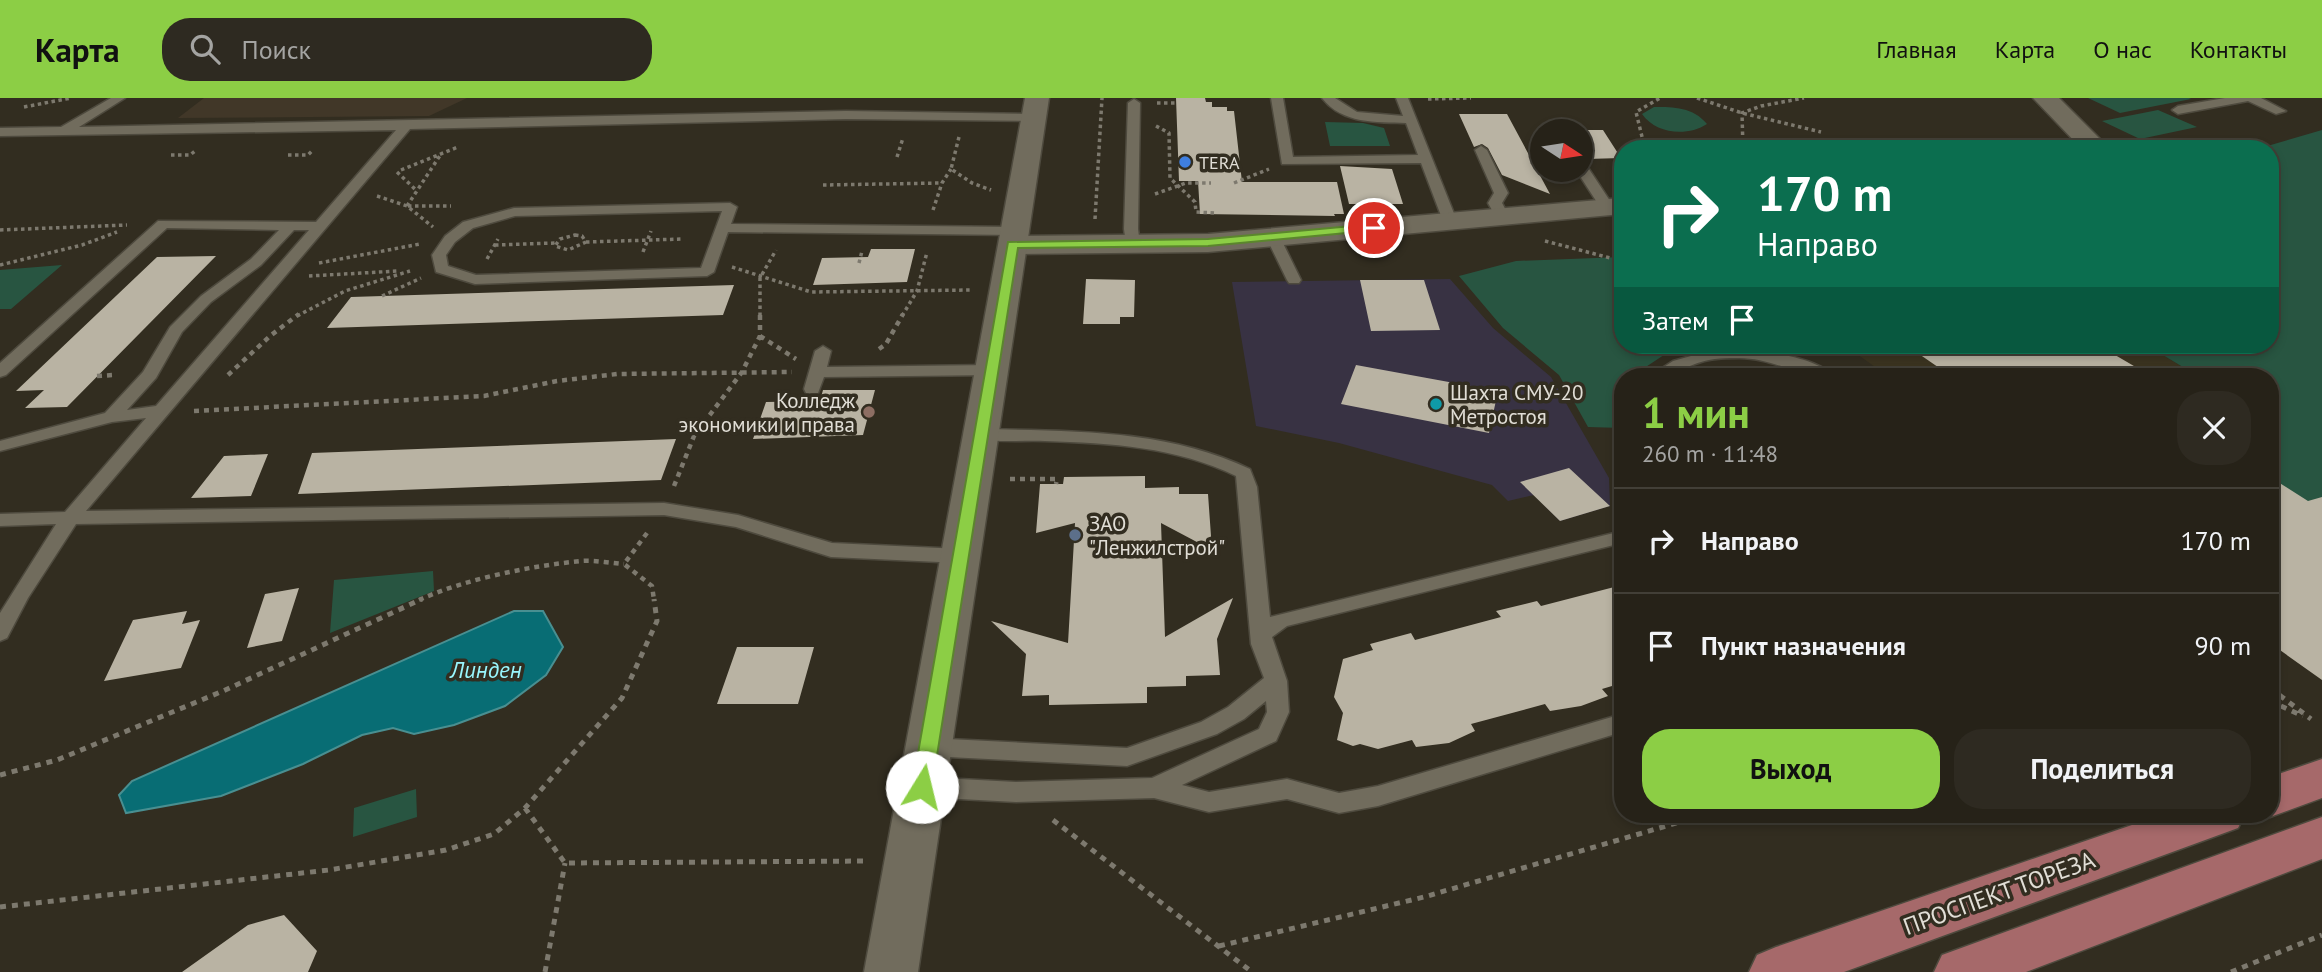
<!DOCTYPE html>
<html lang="ru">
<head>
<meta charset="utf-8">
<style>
	body { margin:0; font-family:"PT Sans",sans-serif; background:#2e2a21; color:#f1f3f6; height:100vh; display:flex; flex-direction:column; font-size:26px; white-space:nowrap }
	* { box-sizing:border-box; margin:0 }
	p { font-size:23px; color:#a4a4a2 }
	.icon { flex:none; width:38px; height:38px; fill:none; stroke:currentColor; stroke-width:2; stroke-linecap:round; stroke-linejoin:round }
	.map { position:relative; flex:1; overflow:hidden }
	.details { position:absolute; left:1614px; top:270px; width:665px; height:455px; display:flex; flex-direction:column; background:#262218; border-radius:28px; box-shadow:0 4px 10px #0003,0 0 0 2px #423f37 }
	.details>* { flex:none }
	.guide { position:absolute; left:1614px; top:42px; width:665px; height:214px; border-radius:28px; box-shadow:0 4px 10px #0003,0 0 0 2px #423f37; background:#0b6e4f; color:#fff; overflow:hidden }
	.needle { width:46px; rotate:102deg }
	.fabs { position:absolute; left:1530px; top:21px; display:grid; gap:14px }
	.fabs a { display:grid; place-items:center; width:63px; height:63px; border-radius:50%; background:#262218; box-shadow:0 4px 10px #0003,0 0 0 2px #423f37; font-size:35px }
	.pin { position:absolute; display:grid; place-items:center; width:60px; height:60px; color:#fff; margin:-30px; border:4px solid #fff; border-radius:50%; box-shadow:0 2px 7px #0007 }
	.me { position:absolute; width:77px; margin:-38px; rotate:9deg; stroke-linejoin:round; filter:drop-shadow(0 0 5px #0008) }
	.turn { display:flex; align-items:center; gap:24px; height:147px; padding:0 28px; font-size:32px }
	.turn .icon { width:91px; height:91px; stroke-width:2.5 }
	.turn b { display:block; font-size:49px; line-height:60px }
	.then { display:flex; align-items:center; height:66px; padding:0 28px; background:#0003; gap:14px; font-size:26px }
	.round { display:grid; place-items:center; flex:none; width:74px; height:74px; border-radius:28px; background:#2e2a21 }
	.overview { display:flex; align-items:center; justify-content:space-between; height:119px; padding:0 28px }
	h1 { font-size:42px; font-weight:800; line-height:52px; color:#8cce45 }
	.action { display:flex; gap:14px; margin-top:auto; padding:14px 28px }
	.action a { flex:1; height:80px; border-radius:28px; background:#8cce45; color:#111; font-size:28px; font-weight:800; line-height:80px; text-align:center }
	.action a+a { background:#2e2a21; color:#f1f3f6 }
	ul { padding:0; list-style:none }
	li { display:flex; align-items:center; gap:21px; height:105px; padding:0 28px; border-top:2px solid #423f37 }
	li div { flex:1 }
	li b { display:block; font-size:26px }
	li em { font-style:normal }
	header { display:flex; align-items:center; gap:42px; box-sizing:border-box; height:98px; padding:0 35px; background:#8cce45; color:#111 }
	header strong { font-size:33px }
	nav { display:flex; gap:38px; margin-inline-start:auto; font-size:24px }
	.search { width:490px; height:63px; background:#2e2a21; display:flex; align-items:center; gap:18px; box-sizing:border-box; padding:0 24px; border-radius:28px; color:#a4a4a2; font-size:26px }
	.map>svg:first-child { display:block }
</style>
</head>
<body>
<header>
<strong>Карта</strong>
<div class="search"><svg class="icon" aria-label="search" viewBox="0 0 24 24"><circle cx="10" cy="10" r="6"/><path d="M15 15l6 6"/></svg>Поиск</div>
<nav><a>Главная</a><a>Карта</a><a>О нас</a><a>Контакты</a></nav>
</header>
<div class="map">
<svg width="2322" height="874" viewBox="0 0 2322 874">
	<rect width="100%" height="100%" fill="#322d20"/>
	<path fill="#3b3420" d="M 1844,247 L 2146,247 L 2198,278 L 1888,278 Z"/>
	<path fill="#383243" d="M 1450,181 L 1493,230 L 1551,279 L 1609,380 L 1610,408 L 1560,423 L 1534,397 L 1508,403 L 1492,387 L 1339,345 L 1256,328 L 1232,184 Z"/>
	<path fill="#413728" d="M 204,0 L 467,0 L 429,18 L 178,20 Z"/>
	<path fill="#285541" d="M 2088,0 L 2189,0 L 2191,1 L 2120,15 Z
		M 1654,9 C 1674,9 1693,9 1707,26 C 1687,39 1656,36 1642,16 Z
		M 2158,12 L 2197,29 L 2140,41 L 2102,23 Z
		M 1325,24 L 1363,25 L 1384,30 L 1390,48 L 1330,48 Z
		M 2322,32 L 2322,440 L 2270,406 L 2270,328 L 2276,326 L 2270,322 L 2270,278 L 2198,278 L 2146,247 L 2270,247 L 2270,51 L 2257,51 Z
		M 1622,159 L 1622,247 L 1720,247 L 1667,255 L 1632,278 L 1622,278 L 1622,330 L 1588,329 L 1559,277 L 1503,230 L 1459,178 L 1516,163 Z
		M 62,167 L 11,211 L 0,211 L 0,172 Z
		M 433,473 L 434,493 L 330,535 L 334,482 Z
		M 416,691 L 417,719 L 353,739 L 354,710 Z"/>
	<path fill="#086d74" stroke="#498f91" stroke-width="2" d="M 514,513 L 543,513 L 563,549 L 546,577 L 505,608 L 454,627 L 414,636 L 393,630 L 362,637 L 303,666 L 221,698 L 126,715 L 119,697 L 132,683 Z"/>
	<path fill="#b9b3a3" d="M 1176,0 L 1205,0 L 1206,4 L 1212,4 L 1212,9 L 1227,9 L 1227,13 L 1234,13 L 1242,84 L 1337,84 L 1344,116 L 1334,116 L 1335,118 L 1200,116 L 1198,83 L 1179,83 Z
		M 1459,16 L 1507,16 L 1550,96 L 1502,77 L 1488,50 L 1482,46 L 1474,49 Z
		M 1580,32 L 1603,32 L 1621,60 L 1587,61 L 1580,50 Z
		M 1340,68 L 1392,71 L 1403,106 L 1349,106 Z
		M 871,151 L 915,151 L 907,184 L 813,187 L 822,160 L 868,159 Z
		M 216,158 L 67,309 L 25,310 L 44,292 L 16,293 L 157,159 Z
		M 1086,181 L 1135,182 L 1134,219 L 1120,219 L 1120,226 L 1083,226 Z
		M 1360,182 L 1424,182 L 1440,232 L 1371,233 Z
		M 734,187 L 723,217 L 327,230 L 351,199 Z
		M 1957,247 L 2098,247 L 2151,278 L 1951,278 L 1919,256 Z
		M 1356,267 L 1498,293 L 1489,335 L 1341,306 Z
		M 823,292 L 875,292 L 863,337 L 753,341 L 766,304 L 820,303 Z
		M 676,341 L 661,382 L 298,396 L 312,355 Z
		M 268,356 L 251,398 L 191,400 L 224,358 Z
		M 1569,370 L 1610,408 L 1560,423 L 1520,384 Z
		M 1145,378 L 1145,390 L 1179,389 L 1179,396 L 1208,396 L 1212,452 L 1161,425 L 1165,539 L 1233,500 L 1217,541 L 1220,577 L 1186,578 L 1186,588 L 1147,589 L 1147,605 L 1049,607 L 1049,597 L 1022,598 L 1026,556 L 991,523 L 1068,545 L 1075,425 L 1036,435 L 1040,386 L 1063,386 L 1064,379 Z
		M 2270,379 L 2308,403 L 2322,399 L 2322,582 L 2270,545 Z
		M 1622,487 L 1622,585 L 1602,591 L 1608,598 L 1581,608 L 1550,613 L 1545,606 L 1471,626 L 1475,633 L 1449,645 L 1416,649 L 1412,642 L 1378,651 L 1360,646 L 1353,648 L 1337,642 L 1343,615 L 1334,599 L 1343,561 L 1373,552 L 1370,546 L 1411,535 L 1415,542 L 1501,519 L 1496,513 L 1537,503 L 1541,508 Z
		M 299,490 L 282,543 L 247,550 L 265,496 Z
		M 187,513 L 182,526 L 200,522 L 181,570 L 104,583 L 133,522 Z
		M 737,549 L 814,549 L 798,606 L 717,606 Z
		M 284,817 L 317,853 L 308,874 L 182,874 L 248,827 Z"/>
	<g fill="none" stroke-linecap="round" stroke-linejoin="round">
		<g stroke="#4e4a3e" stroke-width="3">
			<path id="service" d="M 111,0 L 125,0 L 79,29 L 846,13 L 1038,16 L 1040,19 L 1034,23 L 846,21 L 410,31 L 86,413 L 664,405 L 738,417 L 832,445 L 961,451 L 968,453 L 971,458 L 968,463 L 961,465 L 831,459 L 736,429 L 664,417 L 76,426 L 28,500 L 7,540 L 0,543 L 0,515 L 56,426 L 0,428 L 0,416 L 65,414 L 146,320 L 112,324 L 0,353 L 0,343 L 105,315 L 143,274 L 170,229 L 201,198 L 251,161 L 279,132 L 167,130 L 6,277 L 0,279 L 0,265 L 158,123 L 316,124 L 396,32 L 0,38 L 0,30 L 61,29 ZM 294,132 L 309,132 L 156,308 L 127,312 L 156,280 L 182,234 L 211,204 L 261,167 Z
				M 1271,0 L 1283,0 L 1293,59 L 1418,57 L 1406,25 C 1376,24 1342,26 1322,0 L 1335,0 L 1357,14 L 1403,18 L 1396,0 L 1408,0 L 1457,123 L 1450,127 L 1443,123 L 1421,65 L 1282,66 Z
				M 2225,0 L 2261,0 L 2286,13 L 2276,16 L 2248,3 L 2178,16 L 2172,12 L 2178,8 Z
				M 1134,1 L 1140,5 L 1138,131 L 1140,146 L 1133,150 L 1126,146 L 1124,131 L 1128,5 Z
				M 1481,48 L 1487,52 L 1508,95 L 1502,105 L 1509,118 L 1507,121 L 1497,121 L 1488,105 L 1494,95 L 1475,52 Z
				M 1580,64 L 1585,65 L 1614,109 L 1612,112 L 1607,113 L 1602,112 L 1576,72 L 1580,72 Z
				M 730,105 L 737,109 L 731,126 L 1015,129 L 1022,133 L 1015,137 L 728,134 L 714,174 L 707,178 L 475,186 L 436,174 L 432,157 L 445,138 L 463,124 L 514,110 ZM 722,113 L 701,170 L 476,177 L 448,168 L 446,157 L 455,144 L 473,130 L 515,118 Z
				M 1273,135 L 1280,139 L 1301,182 L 1299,185 L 1289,185 L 1287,182 L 1266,139 Z
				M 823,248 L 831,253 L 827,269 L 992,267 L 1000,272 L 992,277 L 824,279 L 818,295 L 806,295 L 804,291 L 815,253 Z
				M 1720,250 C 1748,250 1815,257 1834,278 C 1802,280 1772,260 1739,260 C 1726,260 1713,260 1701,264 C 1681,270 1672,279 1650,278 L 1673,263 Z
				M 981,331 C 1072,333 1166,331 1250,371 L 1257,389 L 1270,519 L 1622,433 L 1622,445 L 1287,528 L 1272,539 L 1287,583 L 1289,614 L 1276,643 L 1182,687 L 1209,694 L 1287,681 L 1339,695 L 1378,688 L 1622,616 L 1622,634 L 1378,708 L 1339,715 L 1287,701 L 1209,714 L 1154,700 L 1016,704 L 922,699 L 914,696 L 910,689 L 914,682 L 922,679 L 1016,684 L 1152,680 L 1259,631 L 1267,614 L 1266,603 L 1244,621 L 1217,636 L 1127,668 L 928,658 L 920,655 L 917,649 L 920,643 L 928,640 L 1127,650 L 1201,624 L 1228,609 L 1264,580 L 1251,546 L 1236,378 C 1176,349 1111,345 1045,343 C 1023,342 997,345 975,340 L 972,336 Z"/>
		</g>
		<g stroke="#4e4a3e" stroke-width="3">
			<path id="minor" d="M 2033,0 L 2059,0 L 2110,51 L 2082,51 Z
				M 1622,100 L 1622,116 L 1208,154 L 1013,156 L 1003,153 L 999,147 L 1003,141 L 1013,138 L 1208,136 Z"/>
		</g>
		<g stroke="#4e4a3e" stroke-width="3">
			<path id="tertiary" d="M 1025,0 L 1049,0 L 918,874 L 864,874 Z"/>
		</g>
		<g stroke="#4e4a3e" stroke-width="3">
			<path id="primary" d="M 2322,661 L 2322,700 L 2270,719 L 2262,716 L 2270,716 L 2270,679 Z
				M 2164,716 L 2245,716 L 2238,730 L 1844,874 L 1749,874 L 1757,857 L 1776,849 Z
				M 2322,719 L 2322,761 L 2026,874 L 1934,874 L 1942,857 Z"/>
		</g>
		<path stroke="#7d796e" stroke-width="3.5" stroke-dasharray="3.5 3.5" stroke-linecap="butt" d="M 1697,0 L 1742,15 L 1821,34
			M 1428,1 L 1471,0
			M 1157,5 L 1177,5
			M 24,9 L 71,0
			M 1156,28 L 1169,35 L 1170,80 L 1195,104 L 1196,114 L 1215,115
			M 959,39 L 951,71 L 972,85 L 991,92
			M 1640,51 L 1644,47 L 1636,14 L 1660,0
			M 1743,51 L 1742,15 L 1761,8 L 1804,0
			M 171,57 L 190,57 L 195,53
			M 288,57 L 308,57 L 313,52
			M 897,59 L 903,40
			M 401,72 L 458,49
			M 1615,73 L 1622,67
			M 397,74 L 417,93
			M 1234,85 L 1269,71
			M 823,87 L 942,85
			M 1155,96 L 1186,85 L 1211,85
			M 377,98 L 407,108 L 433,129
			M 407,108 L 441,56
			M 408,108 L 451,108
			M 933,112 L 942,85 L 951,71
			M 1095,121 L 1102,0
			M 0,132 L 127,127
			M 575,137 L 582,138 L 586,144 L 568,152 L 555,148 L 560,141 Z
			M 1545,143 L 1622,163
			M 586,144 L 683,141
			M 495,147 L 555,145
			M 643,154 L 651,133
			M 487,161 L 498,141
			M 319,165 L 420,146
			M 859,165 L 862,153
			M 0,167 L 82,147 L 117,134
			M 732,169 L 811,194 L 971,192
			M 309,178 L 398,173
			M 382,198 L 421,180
			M 297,218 L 345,193 L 410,173
			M 760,218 L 760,180 L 776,152
			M 902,218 L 917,193 L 927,154"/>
		<path stroke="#7d796e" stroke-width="4.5" stroke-dasharray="5 5" stroke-linecap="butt" d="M 760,238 L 796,261
			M 879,251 L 886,246 L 903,216
			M 228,277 L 270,238 L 299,216
			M 97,278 L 114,277
			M 194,313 L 484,298 L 557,283 L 617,276 L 792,274
			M 1010,381 L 1057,381 L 1056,386
			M 674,388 L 694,338 L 742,274 L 760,238 L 760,216
			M 647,435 L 624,466 L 652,488 L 654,502
			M 419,502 C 465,481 530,468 581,463 C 595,462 610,465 624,466"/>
		<path stroke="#7d796e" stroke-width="5" stroke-dasharray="6 6" stroke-linecap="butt" d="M 2270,590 L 2311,621
			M 2270,603 L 2303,618
			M 0,677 L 57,662 L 223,593 L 422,501
			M 525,710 L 565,765 L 867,763
			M 1053,722 L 1252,874
			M 0,809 L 329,772 L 446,752 L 494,736 L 525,710 L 622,600 L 657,523 L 654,501
			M 1219,848 L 1424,799 L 1707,716
			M 545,874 L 565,765
			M 2231,874 L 2322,837"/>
		<use href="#service" fill="#716c5d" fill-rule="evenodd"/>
		<use href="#minor" fill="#716c5d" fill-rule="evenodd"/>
		<use href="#tertiary" fill="#716c5d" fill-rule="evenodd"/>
		<use href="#primary" fill="#a6696a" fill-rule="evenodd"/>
	</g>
	<path fill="#8cce45" stroke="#5b862d" stroke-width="2" d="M 1374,126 L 1378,127 L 1378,132 L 1208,148 L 1018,150 L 932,689 L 929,694 L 922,697 L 915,694 L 912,689 L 1008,144 L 1208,141 Z"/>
	<circle fill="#3f7fe0" stroke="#322d20" stroke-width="2.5" cx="1185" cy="64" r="7"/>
	<circle fill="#0f9aa8" stroke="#322d20" stroke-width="2.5" cx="1436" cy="306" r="7"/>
	<circle fill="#8d6e63" stroke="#322d20" stroke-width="2.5" cx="869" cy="314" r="7"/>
	<circle fill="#5c6f8a" stroke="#322d20" stroke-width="2.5" cx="1075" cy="437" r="7"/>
	<g text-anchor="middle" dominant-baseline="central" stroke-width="7" stroke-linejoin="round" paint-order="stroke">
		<g font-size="18" fill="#e1ded6" stroke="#322d20" text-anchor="start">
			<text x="1199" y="64">TERA</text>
		</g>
		<g font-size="21" fill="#e1ded6" stroke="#322d20" text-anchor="start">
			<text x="1450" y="294">Шахта СМУ-20<tspan x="1450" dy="24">Метростоя</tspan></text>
			<text x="855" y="302" text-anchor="end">Колледж<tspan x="855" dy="24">экономики и права</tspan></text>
			<text x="1089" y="425">ЗАО<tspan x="1089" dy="24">"Ленжилстрой"</tspan></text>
		</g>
		<g font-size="23" font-style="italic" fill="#99f6fd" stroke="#322d20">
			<text x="486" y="571">Линден</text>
		</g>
		<g font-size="24" fill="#e1ded6" stroke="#322d20">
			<text transform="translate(1999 795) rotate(-20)">ПРОСПЕКТ ТОРЕЗА</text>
		</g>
	</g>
</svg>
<div class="fabs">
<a><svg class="needle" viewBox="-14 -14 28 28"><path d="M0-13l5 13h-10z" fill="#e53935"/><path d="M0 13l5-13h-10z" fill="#a4a4a2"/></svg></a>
</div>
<div class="pin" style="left:1374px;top:130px;background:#d93025"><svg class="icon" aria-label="arrive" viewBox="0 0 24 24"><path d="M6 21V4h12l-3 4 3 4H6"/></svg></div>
<svg class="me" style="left:922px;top:689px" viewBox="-20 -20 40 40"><circle r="19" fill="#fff"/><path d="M0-13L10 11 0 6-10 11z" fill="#8cce45"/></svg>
<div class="guide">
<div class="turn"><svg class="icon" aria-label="right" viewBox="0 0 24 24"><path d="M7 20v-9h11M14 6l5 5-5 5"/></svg><div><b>170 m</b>Направо</div></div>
<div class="then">Затем<svg class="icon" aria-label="arrive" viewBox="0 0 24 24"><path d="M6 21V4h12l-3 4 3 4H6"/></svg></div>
</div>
<section class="details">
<div class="overview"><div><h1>1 мин</h1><p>260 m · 11:48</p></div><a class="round"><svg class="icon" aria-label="close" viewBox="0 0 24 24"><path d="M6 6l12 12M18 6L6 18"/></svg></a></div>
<ul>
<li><svg class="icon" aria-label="right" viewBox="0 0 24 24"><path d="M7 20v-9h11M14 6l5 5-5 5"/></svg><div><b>Направо</b></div><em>170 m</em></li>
<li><svg class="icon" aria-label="arrive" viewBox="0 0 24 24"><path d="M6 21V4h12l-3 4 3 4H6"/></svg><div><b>Пункт назначения</b></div><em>90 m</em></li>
</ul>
<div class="action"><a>Выход</a><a>Поделиться</a></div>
</section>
</div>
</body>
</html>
